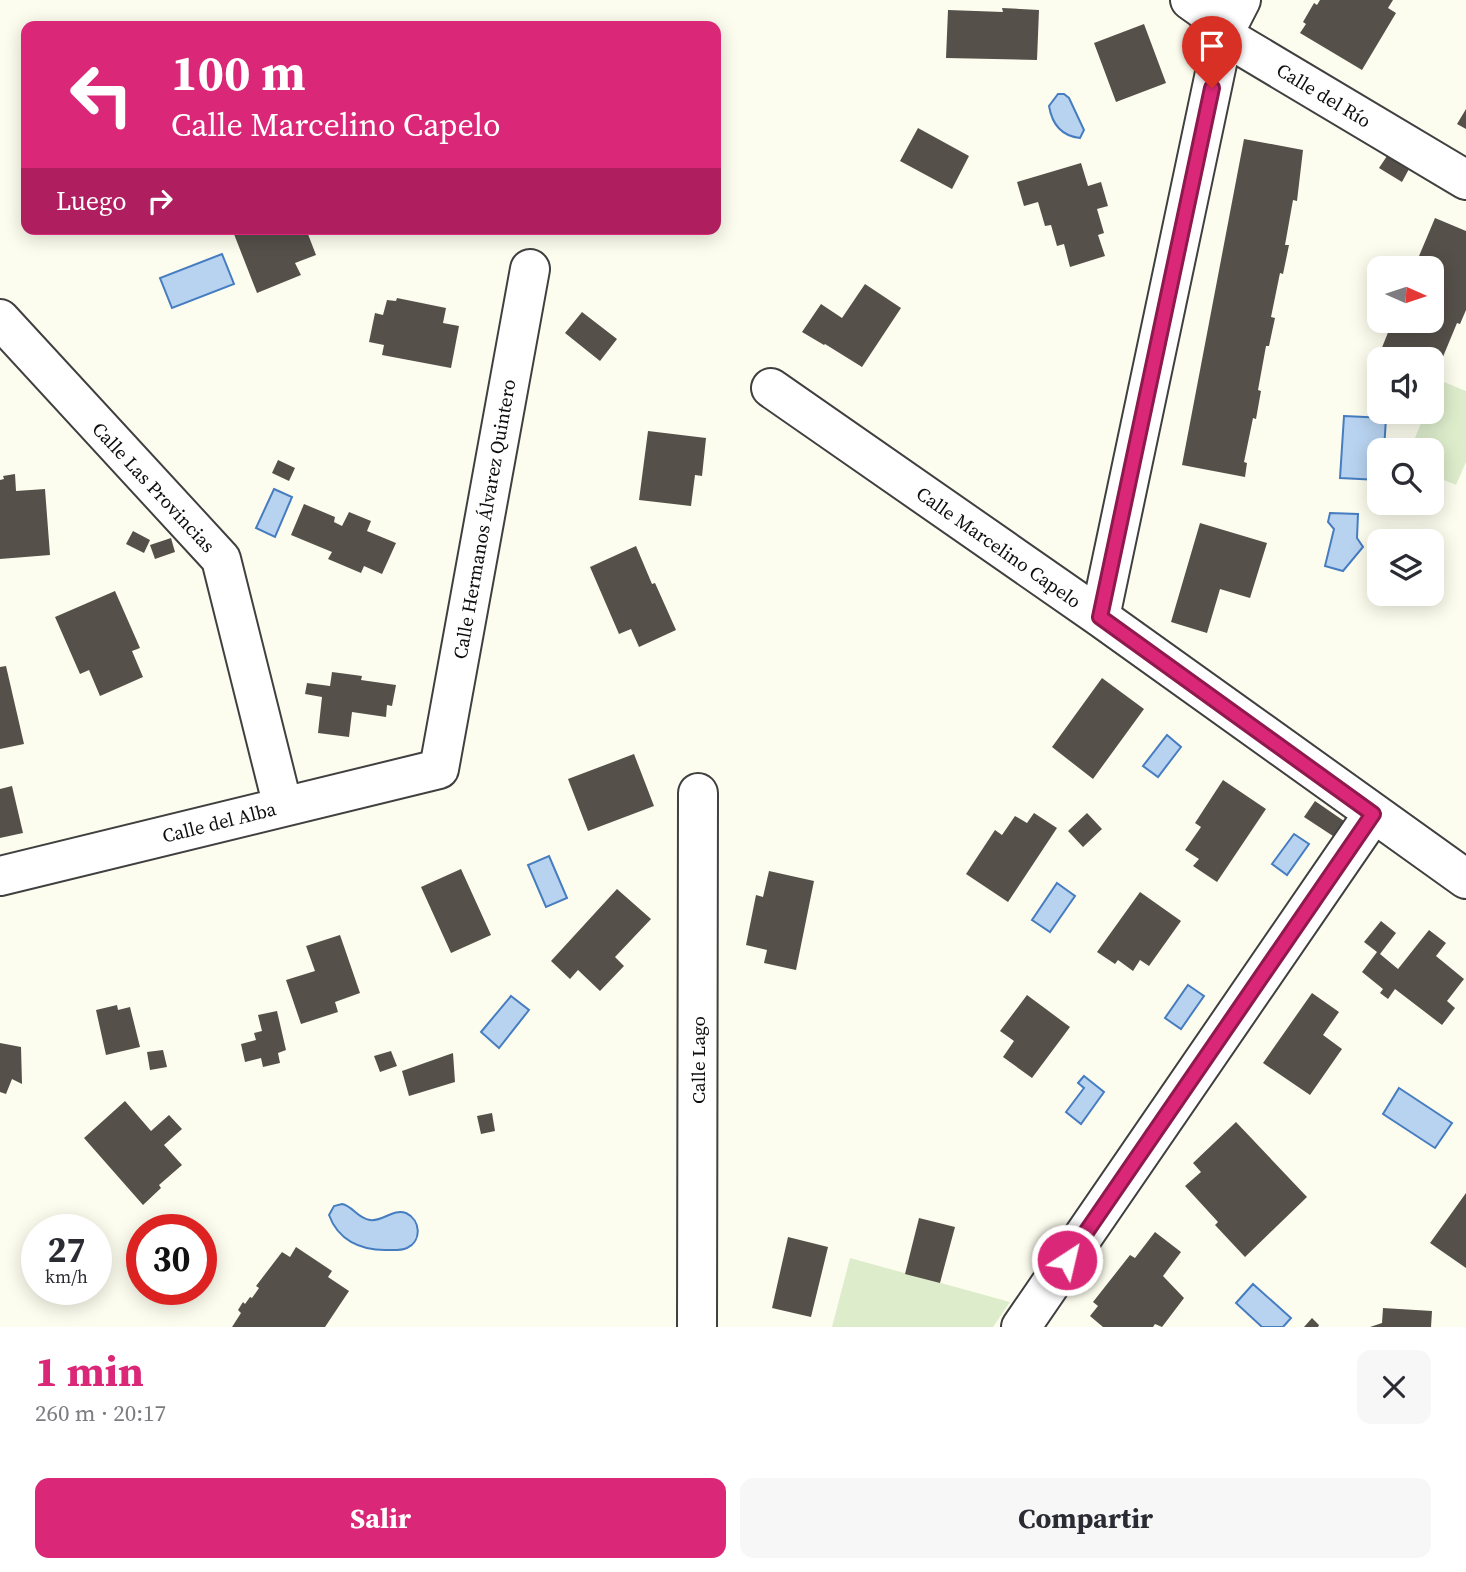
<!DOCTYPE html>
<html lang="es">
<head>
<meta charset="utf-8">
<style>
	body { margin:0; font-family:"Source Serif 4",serif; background:#f7f7f7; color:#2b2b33; height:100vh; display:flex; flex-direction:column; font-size:26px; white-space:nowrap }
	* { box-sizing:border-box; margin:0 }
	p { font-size:23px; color:#7c7c81 }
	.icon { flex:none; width:38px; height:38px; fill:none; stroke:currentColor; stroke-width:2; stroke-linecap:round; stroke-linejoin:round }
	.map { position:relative; height:1327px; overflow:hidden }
	.details { display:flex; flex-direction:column; background:#fff; flex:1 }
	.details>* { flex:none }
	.banner { position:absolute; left:21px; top:21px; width:700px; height:214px; border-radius:14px; box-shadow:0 4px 18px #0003; background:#db2777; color:#fff; overflow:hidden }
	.needle { width:46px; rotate:93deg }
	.controls { position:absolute; left:1367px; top:256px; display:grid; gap:14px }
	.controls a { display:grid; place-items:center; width:77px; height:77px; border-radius:14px; background:#fff; box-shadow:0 4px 18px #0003; font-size:35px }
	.speed { position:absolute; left:21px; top:1214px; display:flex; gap:14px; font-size:35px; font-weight:700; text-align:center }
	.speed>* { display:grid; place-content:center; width:91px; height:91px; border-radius:50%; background:#fff; box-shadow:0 4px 18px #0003; line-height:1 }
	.speed small { font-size:18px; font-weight:400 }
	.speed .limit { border:10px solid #d22; background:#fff; color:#111 }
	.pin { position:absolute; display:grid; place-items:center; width:60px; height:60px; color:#fff; margin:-72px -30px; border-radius:50% 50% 50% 0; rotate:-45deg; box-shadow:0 0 7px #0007 }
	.pin .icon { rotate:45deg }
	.me { position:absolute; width:77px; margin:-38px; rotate:35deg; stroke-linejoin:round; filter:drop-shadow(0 0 5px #0008) }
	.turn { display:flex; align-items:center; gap:24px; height:147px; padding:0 35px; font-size:32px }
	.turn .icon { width:91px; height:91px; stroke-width:2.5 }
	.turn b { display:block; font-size:49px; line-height:60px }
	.then { display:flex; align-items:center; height:66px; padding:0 35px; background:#0003; gap:14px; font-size:26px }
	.round { display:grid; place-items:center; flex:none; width:74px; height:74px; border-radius:14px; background:#f7f7f7 }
	.summary { display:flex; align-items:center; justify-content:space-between; height:119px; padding:0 35px }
	h1 { font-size:42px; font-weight:700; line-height:52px; color:#db2777 }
	.action { display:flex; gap:14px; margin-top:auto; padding:14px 35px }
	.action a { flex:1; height:80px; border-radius:14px; background:#db2777; color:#fff; font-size:28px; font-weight:700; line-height:80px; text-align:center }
	.action a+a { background:#f7f7f7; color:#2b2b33 }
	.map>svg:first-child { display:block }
</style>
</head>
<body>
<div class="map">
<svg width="1466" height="1327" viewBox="0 0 1466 1327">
	<rect width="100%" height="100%" fill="#fdfdef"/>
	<path fill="#ddedcc" d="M 1439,380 L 1466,391 L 1466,462 L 1456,485 L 1432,475 L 1432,450 L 1410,450 L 1426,411 L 1432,411 L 1432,397 Z
		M 850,1258 L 1010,1302 L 993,1327 L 832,1327 Z"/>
	<path fill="#b8d3f0" stroke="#467dc0" stroke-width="2" d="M 1058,94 L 1064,94 L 1069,98 L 1084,130 L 1080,138 C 1061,136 1052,124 1049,106 Z
		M 222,254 L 234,284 L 172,308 L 160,278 Z
		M 1344,416 L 1386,418 L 1384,450 L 1379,450 L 1379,480 L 1340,478 Z
		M 274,489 L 292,497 L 275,537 L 256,528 Z
		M 1330,513 L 1358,514 L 1357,538 L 1363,547 L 1343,571 L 1325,566 L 1334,529 L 1328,522 Z
		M 1167,735 L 1181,747 L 1158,777 L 1143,766 Z
		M 1294,834 L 1309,844 L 1287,875 L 1272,864 Z
		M 549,856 L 567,898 L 546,907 L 528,865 Z
		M 1057,883 L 1075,896 L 1050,932 L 1032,920 Z
		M 1188,985 L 1204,996 L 1181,1029 L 1165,1018 Z
		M 511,996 L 529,1010 L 499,1048 L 481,1032 Z
		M 1084,1076 L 1104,1092 L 1081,1124 L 1066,1112 L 1084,1088 L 1078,1083 Z
		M 1399,1088 L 1452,1123 L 1435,1148 L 1383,1114 Z
		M 342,1204 C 353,1206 357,1218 370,1220 C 383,1222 393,1208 406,1213 C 421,1220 422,1241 407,1248 C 400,1251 393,1250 385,1250 C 360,1250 338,1240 329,1215 L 334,1206 Z
		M 1253,1284 L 1291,1318 L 1283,1327 L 1262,1327 L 1236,1303 Z"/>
	<path fill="#55504a" d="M 1320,0 L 1393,0 L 1388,8 L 1396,13 L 1362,70 L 1300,33 L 1306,24 L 1303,22 L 1314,3 L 1317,5 Z
		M 1002,8 L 1039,10 L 1037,60 L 946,58 L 948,10 L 1003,12 Z
		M 1144,24 L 1166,83 L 1116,102 L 1094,43 Z
		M 1466,109 L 1466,129 L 1457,124 Z
		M 918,128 L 969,156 L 952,189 L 900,161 Z
		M 1244,139 L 1303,150 L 1297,201 L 1293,200 L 1285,245 L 1289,245 L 1283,274 L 1280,273 L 1271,317 L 1275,318 L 1269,346 L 1266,346 L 1258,390 L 1261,391 L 1256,419 L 1253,418 L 1244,462 L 1247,463 L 1245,477 L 1182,465 Z
		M 1387,156 L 1409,169 L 1402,182 L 1379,168 Z
		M 1081,163 L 1088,186 L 1101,182 L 1108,206 L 1097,209 L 1104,233 L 1098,235 L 1105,256 L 1070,267 L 1064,244 L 1057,246 L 1051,225 L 1045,226 L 1038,202 L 1024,206 L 1017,182 Z
		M 1435,218 L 1466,231 L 1466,310 L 1460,324 L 1457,323 L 1440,364 L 1443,366 L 1437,379 L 1432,377 L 1432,359 L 1388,359 L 1379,355 L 1393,320 L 1432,320 L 1432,268 L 1414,268 Z
		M 232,229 L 306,229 L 316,255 L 295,263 L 301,275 L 257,293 Z
		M 865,284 L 901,308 L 862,367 L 825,344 L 824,345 L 802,332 L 821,304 L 842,318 Z
		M 397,298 L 446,308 L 443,323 L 459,326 L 451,368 L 382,355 L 384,345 L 369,342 L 375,313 L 383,315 L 387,300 L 396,301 Z
		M 582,312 L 617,339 L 600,361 L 565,333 Z
		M 648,431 L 706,438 L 702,476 L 695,475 L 691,506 L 639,500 Z
		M 278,460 L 295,468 L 289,481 L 272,473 Z
		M 15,474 L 16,491 L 45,489 L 50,555 L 0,559 L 0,480 L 4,479 L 3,476 Z
		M 304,504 L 335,517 L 334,522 L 342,526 L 349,512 L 371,521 L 367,531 L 396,543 L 382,574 L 364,566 L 361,573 L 328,559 L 332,552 L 291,535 Z
		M 1200,523 L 1267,543 L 1250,598 L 1220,589 L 1207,633 L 1171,622 Z
		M 133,531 L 150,540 L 144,553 L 126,544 Z
		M 171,538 L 175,552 L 155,559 L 150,545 Z
		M 636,546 L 652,584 L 655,583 L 676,630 L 639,647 L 631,629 L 619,634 L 590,567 Z
		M 115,591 L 140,648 L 132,651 L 143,677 L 100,696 L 89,670 L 80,674 L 55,617 Z
		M 6,666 L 24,744 L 0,749 L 0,667 Z
		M 332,672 L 362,676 L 361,680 L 396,685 L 392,706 L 387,705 L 386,717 L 352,712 L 349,737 L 318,733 L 322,697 L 305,694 L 307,683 L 330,686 Z
		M 1102,678 L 1144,709 L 1093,779 L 1052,747 Z
		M 634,754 L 654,806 L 588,831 L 568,779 Z
		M 1223,780 L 1266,809 L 1217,882 L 1193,866 L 1199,859 L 1185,850 L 1201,827 L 1195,823 Z
		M 12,786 L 23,833 L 0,838 L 0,789 Z
		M 1315,801 L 1344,821 L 1333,836 L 1304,817 Z
		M 1034,813 L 1057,828 L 1008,902 L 966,874 L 995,830 L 1002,835 L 1015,816 L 1027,823 Z
		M 1087,813 L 1102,829 L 1083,847 L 1068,831 Z
		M 461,869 L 491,935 L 451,953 L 421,887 Z
		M 769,871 L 814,881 L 796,970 L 764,963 L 767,950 L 746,945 L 756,895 L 763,897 Z
		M 617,889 L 651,919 L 615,957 L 624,966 L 600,991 L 578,970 L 570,979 L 551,961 Z
		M 1140,892 L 1181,921 L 1149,966 L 1140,960 L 1133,971 L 1118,960 L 1115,964 L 1097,952 Z
		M 1381,921 L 1396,933 L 1380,954 L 1398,969 L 1429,930 L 1446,943 L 1436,956 L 1464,979 L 1447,1001 L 1455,1008 L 1442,1025 L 1395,989 L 1388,999 L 1380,993 L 1383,989 L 1362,972 L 1377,952 L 1364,942 Z
		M 340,935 L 360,993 L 335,1002 L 338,1012 L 301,1024 L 286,980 L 315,971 L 306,946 Z
		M 1312,993 L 1339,1012 L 1323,1035 L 1342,1049 L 1310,1095 L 1263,1063 Z
		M 1027,995 L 1070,1027 L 1032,1078 L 1003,1057 L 1014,1041 L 1000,1031 Z
		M 117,1005 L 118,1010 L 130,1007 L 140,1047 L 106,1055 L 96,1010 Z
		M 277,1011 L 286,1050 L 278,1053 L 280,1063 L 263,1067 L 261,1058 L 245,1062 L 241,1044 L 256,1040 L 254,1033 L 262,1031 L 258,1015 Z
		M 0,1043 L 21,1047 L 22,1084 L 12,1079 L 6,1094 L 0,1092 Z
		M 163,1050 L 167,1067 L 150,1070 L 147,1052 Z
		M 391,1051 L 397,1066 L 380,1072 L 374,1056 Z
		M 453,1053 L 455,1082 L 409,1096 L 402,1071 Z
		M 125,1101 L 151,1131 L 169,1115 L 182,1129 L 164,1145 L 182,1165 L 159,1185 L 161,1188 L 143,1205 L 84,1138 Z
		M 492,1113 L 495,1131 L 481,1134 L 477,1116 Z
		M 1236,1122 L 1307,1197 L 1245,1257 L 1215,1225 L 1218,1222 L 1185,1186 L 1201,1172 L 1193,1163 Z
		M 1466,1193 L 1466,1268 L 1430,1243 Z
		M 919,1218 L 955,1227 L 940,1283 L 905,1274 Z
		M 1155,1232 L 1181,1252 L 1163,1276 L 1184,1298 L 1162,1327 L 1155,1324 L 1153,1327 L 1103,1327 L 1090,1316 L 1098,1306 L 1093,1302 L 1130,1255 L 1135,1258 Z
		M 788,1237 L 828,1247 L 811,1317 L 772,1308 Z
		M 296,1247 L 332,1271 L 328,1277 L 349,1291 L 325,1327 L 232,1327 L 241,1313 L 238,1310 L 243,1302 L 245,1304 L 250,1297 L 252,1298 L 259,1288 L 256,1286 L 282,1252 L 290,1257 Z
		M 1383,1308 L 1432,1311 L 1431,1327 L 1370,1327 L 1382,1323 Z
		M 1312,1318 L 1319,1325 L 1318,1327 L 1304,1327 Z"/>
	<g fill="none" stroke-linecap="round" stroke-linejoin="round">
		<g stroke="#404040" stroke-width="42">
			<path id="minor" d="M 1190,0 L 1204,10 L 1223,35 L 1466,180
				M 0,319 L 221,559 L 283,807
				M 771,388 L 1100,617 L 1466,879
				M 1100,617 L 1223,35 L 1241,0
				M 0,876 L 439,769 L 530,269
				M 697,1327 L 698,793
				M 1021,1327 L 1373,814"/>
		</g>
		<use href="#minor" stroke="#fff" stroke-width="38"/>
	</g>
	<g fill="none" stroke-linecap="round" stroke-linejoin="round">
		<g stroke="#8e194d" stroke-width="18">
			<path id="route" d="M 1067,1260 L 1373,814 L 1100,617 L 1212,88"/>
		</g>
		<use href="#route" stroke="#db2777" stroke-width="12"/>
	</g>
	<g text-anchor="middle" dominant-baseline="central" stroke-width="7" stroke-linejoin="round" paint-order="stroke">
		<g font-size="19" fill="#0d0d0d" stroke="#fff">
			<text transform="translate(1324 95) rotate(31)">Calle del Río</text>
			<text transform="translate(154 487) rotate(47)">Calle Las Provincias</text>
			<text transform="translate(484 519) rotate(-80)">Calle Hermanos Álvarez Quintero</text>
			<text transform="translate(999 547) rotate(35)">Calle Marcelino Capelo</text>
			<text transform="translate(219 822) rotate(-14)">Calle del Alba</text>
			<text transform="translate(698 1060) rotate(-90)">Calle Lago</text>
		</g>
	</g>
</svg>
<div class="controls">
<a><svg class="needle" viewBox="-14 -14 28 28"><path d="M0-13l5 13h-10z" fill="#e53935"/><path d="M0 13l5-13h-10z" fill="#7c7c81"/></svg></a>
<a><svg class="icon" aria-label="sound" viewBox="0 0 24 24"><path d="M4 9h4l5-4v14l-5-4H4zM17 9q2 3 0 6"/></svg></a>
<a><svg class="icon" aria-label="search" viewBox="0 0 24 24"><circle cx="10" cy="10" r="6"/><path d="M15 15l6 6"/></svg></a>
<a><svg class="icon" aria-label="layers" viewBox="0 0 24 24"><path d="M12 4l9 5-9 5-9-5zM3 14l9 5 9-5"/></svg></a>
</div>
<div class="speed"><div>27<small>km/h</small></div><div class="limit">30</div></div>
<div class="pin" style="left:1212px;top:88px;background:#d93025"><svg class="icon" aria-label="arrive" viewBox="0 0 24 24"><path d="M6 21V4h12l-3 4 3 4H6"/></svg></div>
<svg class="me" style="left:1067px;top:1260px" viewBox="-20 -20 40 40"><circle r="17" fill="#db2777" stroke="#fff" stroke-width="3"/><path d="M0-11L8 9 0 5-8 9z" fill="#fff"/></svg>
<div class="banner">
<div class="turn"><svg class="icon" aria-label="left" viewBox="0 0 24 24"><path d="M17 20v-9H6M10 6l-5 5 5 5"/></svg><div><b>100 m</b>Calle Marcelino Capelo</div></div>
<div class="then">Luego<svg class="icon" aria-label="right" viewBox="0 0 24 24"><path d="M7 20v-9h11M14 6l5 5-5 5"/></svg></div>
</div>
</div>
<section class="details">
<div class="summary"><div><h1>1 min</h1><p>260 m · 20:17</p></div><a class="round"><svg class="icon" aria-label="close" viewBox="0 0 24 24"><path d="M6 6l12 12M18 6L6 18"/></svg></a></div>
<div class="action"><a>Salir</a><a>Compartir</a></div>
</section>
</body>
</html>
